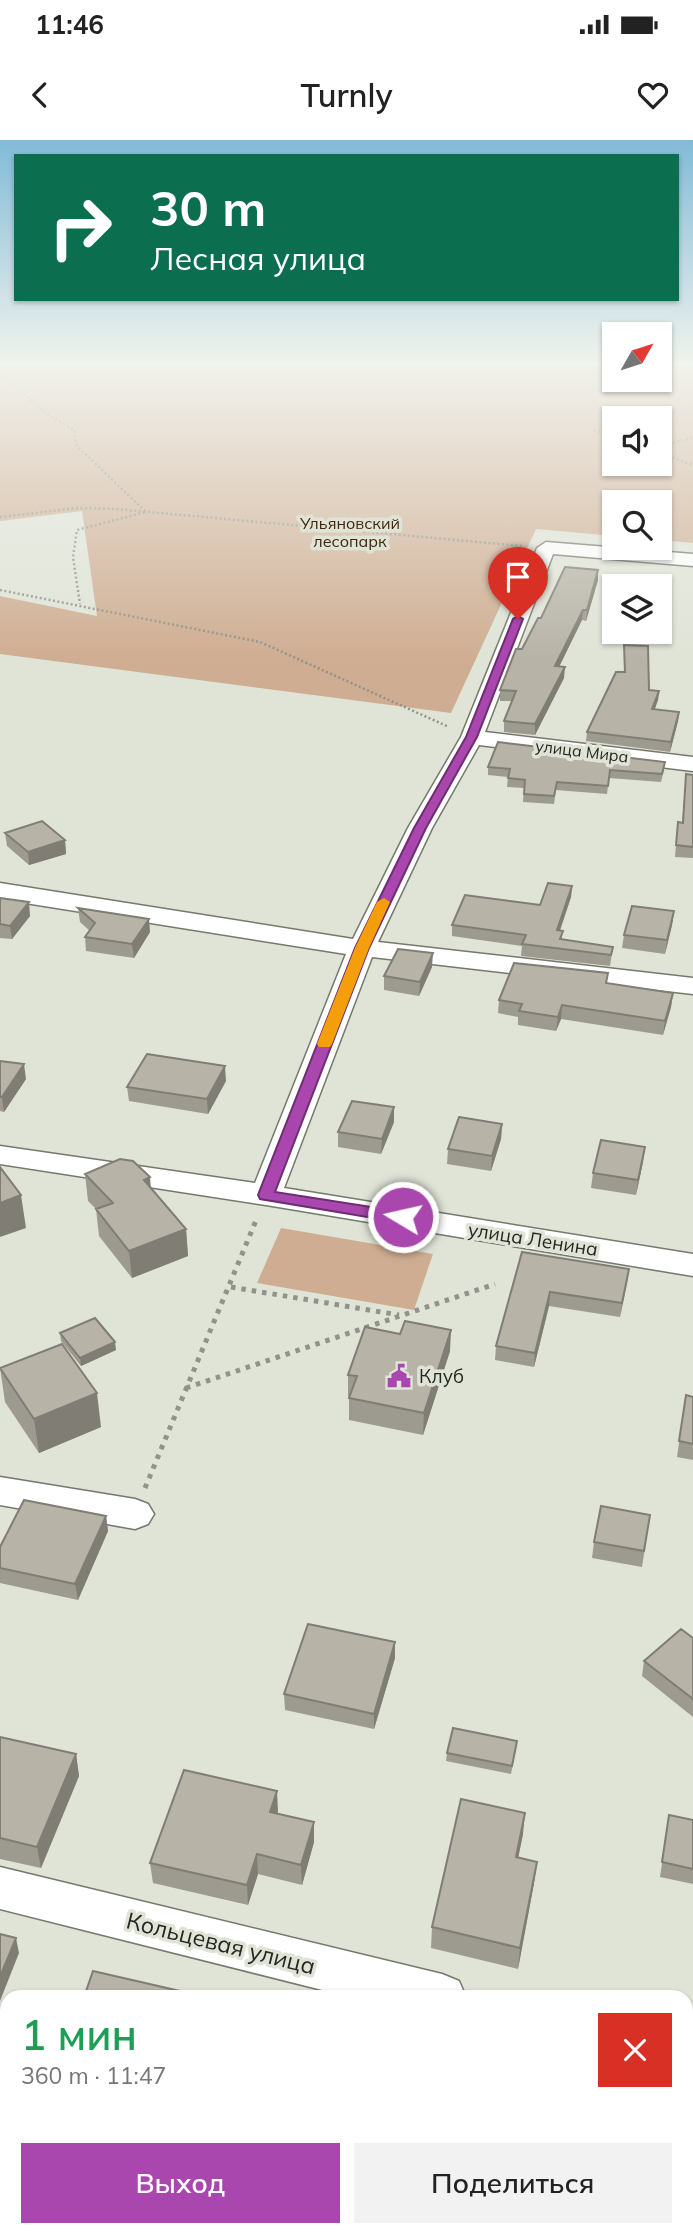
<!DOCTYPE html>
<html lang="ru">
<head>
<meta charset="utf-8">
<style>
	body { margin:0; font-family:Mulish,sans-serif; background:#f2f2f2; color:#222; height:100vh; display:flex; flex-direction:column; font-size:26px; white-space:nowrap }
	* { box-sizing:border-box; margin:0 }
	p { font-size:23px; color:#767676 }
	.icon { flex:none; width:38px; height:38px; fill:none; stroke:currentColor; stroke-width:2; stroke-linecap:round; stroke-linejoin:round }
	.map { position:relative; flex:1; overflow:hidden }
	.panel { position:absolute; left:0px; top:1850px; width:693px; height:247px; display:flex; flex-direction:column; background:#fff; border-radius:21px 21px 0 0; box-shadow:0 2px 5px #0004 }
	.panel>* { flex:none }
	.banner { position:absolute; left:14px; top:14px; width:665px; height:147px; border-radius:0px; box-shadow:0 2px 5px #0004; background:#0b6e4f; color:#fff; overflow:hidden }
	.needle { width:46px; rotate:51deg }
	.controls { position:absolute; left:602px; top:182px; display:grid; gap:14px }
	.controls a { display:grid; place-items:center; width:70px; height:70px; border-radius:0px; background:#fff; box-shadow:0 2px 5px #0004; font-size:35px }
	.pin { position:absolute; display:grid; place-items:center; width:60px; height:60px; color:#fff; margin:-72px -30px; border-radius:50% 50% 50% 0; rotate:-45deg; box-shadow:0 0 7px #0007 }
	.pin .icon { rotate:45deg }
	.me { position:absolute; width:77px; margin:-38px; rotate:279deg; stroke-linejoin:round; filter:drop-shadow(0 0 5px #0008) }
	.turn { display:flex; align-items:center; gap:24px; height:147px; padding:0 21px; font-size:32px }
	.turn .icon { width:91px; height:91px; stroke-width:2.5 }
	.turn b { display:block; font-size:49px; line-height:60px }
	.round { display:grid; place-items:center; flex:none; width:74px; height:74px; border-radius:0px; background:#f2f2f2 }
	.overview { display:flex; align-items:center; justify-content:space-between; height:119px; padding:0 21px }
	h1 { font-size:42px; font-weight:600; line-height:52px; color:#1e9e55 }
	.primary-button { display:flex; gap:14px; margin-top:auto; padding:14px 21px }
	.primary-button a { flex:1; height:80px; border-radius:0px; background:#a947ae; color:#fff; font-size:28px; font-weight:600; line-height:80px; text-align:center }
	.primary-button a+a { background:#f2f2f2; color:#222 }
	.status { display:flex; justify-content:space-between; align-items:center; height:49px; padding:0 35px; background:#fff; direction:ltr }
	.status svg { height:19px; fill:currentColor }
	header { display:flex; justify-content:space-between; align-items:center; height:91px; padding:0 21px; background:#fff; font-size:32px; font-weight:600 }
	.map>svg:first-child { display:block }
</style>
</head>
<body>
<div class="status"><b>11:46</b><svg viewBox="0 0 49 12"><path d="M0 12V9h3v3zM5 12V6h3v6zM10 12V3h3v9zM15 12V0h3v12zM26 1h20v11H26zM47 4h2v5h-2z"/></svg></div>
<header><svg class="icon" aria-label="back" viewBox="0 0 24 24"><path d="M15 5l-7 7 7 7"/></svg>Turnly<svg class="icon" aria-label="heart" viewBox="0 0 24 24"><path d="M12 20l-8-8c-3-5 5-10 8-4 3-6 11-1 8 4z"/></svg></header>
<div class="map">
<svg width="693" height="2096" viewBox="0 0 693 2096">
	<rect width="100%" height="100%" fill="#e0e4d7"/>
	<path fill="#cfad92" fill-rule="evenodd" d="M 0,226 L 614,226 L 614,240 L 660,240 L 660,226 L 693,226 L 693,403 L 660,400 L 660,362 L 614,362 L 614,396 L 536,389 L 451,573 L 0,514 L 0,456 L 97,476 L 82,371 L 0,381 ZM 614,278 L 660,278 L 660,324 L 614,324 Z
		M 281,1088 L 433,1114 L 414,1170 L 257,1143 Z"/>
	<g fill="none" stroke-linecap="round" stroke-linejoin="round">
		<g stroke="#74786d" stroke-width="3">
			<path id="minor" d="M 546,402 L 693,414 L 693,426 L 553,414 L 485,592 L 693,617 L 693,631 L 479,605 L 432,688 L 378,802 L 693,838 L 693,854 L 372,817 L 284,1048 L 693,1114 L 693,1136 L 266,1065 L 0,1024 L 0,1006 L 255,1043 L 346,814 L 0,759 L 0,743 L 353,799 L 408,688 L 461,597 L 537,408 Z
				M 0,1337 L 135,1359 L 148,1364 L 154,1374 L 148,1384 L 135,1389 L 0,1365 Z
				M 0,1727 L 442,1834 L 459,1841 L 466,1857 L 350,1857 L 0,1769 Z
				M 541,2090 L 593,2090 L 592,2096 L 540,2096 Z"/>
		</g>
		<path stroke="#909389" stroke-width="2.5" stroke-dasharray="2 2.5" stroke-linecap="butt" d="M 0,233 L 47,274 L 74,290 L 77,306 L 146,372 L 77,390 L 73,417 L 80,464
			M 594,290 L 614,297
			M 660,307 L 693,297
			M 660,313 L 693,325
			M 0,377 L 78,368 L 116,369 L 522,406
			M 0,450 L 260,502 L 449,587"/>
		<path stroke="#909389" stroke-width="5" stroke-dasharray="4.5 6" stroke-linecap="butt" d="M 231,1147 L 399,1175
			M 186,1248 L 495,1144
			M 145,1348 L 257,1078"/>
		<use href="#minor" fill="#fff" fill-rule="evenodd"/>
	</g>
	<path fill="#9d9a90" d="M 598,440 L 586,481 L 582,480 L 559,527 L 564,538 L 535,595 L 504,592 L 504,581 L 512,561 L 500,561 L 500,550 L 541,478 Z
		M 624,505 L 649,550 L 659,551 L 658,560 L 655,569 L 679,572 L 678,581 L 670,612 L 586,601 L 587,592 L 624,532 Z
		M 488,627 L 664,630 L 661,642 L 609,638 L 607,654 L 556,650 L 554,664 L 523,662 L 524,648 L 507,647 L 508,637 L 488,635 Z
		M 686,634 L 693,635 L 693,718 L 675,717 L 678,682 L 682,683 Z
		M 5,693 L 65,700 L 66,714 L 29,725 L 7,706 Z
		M 572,746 L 571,757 L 560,791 L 562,799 L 613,807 L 610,826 L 521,816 L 522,806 L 452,796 L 452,785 L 540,765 Z
		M 0,758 L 30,776 L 12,799 L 0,798 Z
		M 78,768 L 150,792 L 134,818 L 86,811 L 85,797 L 90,791 L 80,782 Z
		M 674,771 L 672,785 L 665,814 L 622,808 L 624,795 Z
		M 432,827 L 419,856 L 384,850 L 384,836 Z
		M 607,843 L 673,853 L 671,867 L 663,895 L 561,879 L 556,891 L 518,885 L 518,877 L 498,873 L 499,860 Z
		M 0,921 L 26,939 L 4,972 L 0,971 Z
		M 226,941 L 208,974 L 129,961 L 127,947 Z
		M 394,982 L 381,1014 L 338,1007 L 338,992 Z
		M 502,984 L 501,999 L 491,1031 L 447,1024 L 448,1009 Z
		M 643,1022 L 636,1055 L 591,1048 L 593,1033 Z
		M 85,1034 L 151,1048 L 186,1089 L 188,1116 L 132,1138 L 99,1096 L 96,1069 L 88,1061 Z
		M 522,1112 L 629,1129 L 620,1177 L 549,1166 L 534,1227 L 495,1220 L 496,1206 Z
		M 60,1193 L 116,1210 L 81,1226 L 61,1201 Z
		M 400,1194 L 450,1211 L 423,1295 L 349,1280 L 349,1257 L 348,1256 L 348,1235 Z
		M 0,1228 L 101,1287 L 39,1313 L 5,1262 Z
		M 686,1255 L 693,1257 L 693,1320 L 677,1317 Z
		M 650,1375 L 642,1427 L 592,1418 L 594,1402 Z
		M 106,1376 L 108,1391 L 78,1460 L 0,1443 L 0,1407 Z
		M 693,1498 L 693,1577 L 642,1536 L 644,1521 Z
		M 395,1518 L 374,1589 L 285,1570 L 284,1554 Z
		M 0,1597 L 76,1614 L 79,1636 L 41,1728 L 0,1719 Z
		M 516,1609 L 511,1634 L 446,1621 L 447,1613 Z
		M 278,1671 L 277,1674 L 314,1702 L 302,1745 L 258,1734 L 248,1765 L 153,1743 L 150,1723 Z
		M 669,1675 L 693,1680 L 693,1744 L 660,1737 Z
		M 523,1694 L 518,1717 L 537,1722 L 534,1743 L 518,1829 L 431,1808 L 432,1787 Z
		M 0,1925 L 7,1927 L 7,2016 L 0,2014 Z"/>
	<path fill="#807d75" d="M 598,430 L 598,440 L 586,481 L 587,470 Z
		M 583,470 L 582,480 L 554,537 L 555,526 Z
		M 565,527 L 564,538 L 535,595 L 535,584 Z
		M 659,551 L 658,560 L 651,578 L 652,569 Z
		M 679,572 L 678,581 L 670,612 L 671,602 Z
		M 65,700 L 66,714 L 29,725 L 28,712 Z
		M 572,746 L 571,757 L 556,801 L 557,790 Z
		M 29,762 L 30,776 L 12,799 L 10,786 Z
		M 674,771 L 672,785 L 665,814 L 667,800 Z
		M 149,779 L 150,792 L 134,818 L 132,804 Z
		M 433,813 L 432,827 L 419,856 L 420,842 Z
		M 673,853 L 671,867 L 663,895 L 665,881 Z
		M 562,865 L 561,879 L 556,891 L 558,877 Z
		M 24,924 L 26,939 L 4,972 L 2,957 Z
		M 225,926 L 226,941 L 208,974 L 207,959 Z
		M 394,967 L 394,982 L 381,1014 L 382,999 Z
		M 502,984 L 501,999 L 491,1031 L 492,1016 Z
		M 645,1007 L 643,1022 L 636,1055 L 638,1040 Z
		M 150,1037 L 152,1064 L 144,1040 Z
		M 21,1055 L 26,1088 L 0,1097 L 0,1063 Z
		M 186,1089 L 188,1116 L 132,1138 L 129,1111 Z
		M 629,1129 L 627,1143 L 620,1177 L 622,1163 Z
		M 550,1152 L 549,1166 L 534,1227 L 535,1213 Z
		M 451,1190 L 450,1211 L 423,1295 L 424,1273 Z
		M 115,1202 L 116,1210 L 81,1226 L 80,1218 Z
		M 97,1253 L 101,1287 L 39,1313 L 34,1279 Z
		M 106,1376 L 108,1391 L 78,1460 L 75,1444 Z
		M 395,1502 L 395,1518 L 374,1589 L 374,1574 Z
		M 76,1614 L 79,1636 L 41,1728 L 37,1707 Z
		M 277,1651 L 278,1671 L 271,1692 L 270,1672 Z
		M 525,1673 L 523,1694 L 514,1739 L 516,1717 Z
		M 314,1682 L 314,1702 L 302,1745 L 301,1725 Z
		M 257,1714 L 258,1734 L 248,1765 L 247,1745 Z
		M 537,1722 L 534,1743 L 518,1829 L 520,1808 Z
		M 16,1798 L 19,1813 L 0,1861 L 0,1837 Z"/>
	<path fill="#b7b3a7" stroke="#807d75" stroke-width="2" d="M 565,427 L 598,430 L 587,470 L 583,470 L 555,526 L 565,527 L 535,584 L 504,581 L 516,551 L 500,550 L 516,509 L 522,509 L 538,478 L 541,478 Z
		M 624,505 L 648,506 L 649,550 L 659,551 L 652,569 L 679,572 L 671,602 L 587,592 L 616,532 L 625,532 Z
		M 498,602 L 665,622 L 662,634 L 610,630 L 608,646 L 557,642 L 554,656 L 524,654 L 525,640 L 508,638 L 510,629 L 488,627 Z
		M 686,634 L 693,635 L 693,707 L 676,705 L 678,682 L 683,683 Z
		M 42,681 L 65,700 L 28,712 L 5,693 Z
		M 548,743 L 572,746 L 557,790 L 563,791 L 560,799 L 613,807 L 611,815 L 522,804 L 526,795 L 452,785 L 465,755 L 540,765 Z
		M 0,758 L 29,762 L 10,786 L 0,784 Z
		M 632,766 L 674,771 L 667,800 L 624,795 Z
		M 78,768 L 149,779 L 132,804 L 85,797 L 95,783 Z
		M 398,809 L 433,813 L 420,842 L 384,836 Z
		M 514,823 L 608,833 L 606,843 L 673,853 L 665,881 L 562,865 L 558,877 L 519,871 L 522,864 L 499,860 Z
		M 147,914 L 225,926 L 207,959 L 127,947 Z
		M 0,921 L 24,924 L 2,957 L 0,957 Z
		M 352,961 L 394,967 L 382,999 L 338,992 Z
		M 459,977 L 502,984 L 492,1016 L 448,1009 Z
		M 601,1000 L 645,1007 L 638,1040 L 593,1033 Z
		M 120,1019 L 133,1021 L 150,1037 L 144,1040 L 186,1089 L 129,1111 L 96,1069 L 113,1063 L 85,1034 Z
		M 0,1027 L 21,1055 L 0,1063 Z
		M 522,1112 L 629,1129 L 622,1163 L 550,1152 L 535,1213 L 496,1206 Z
		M 95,1178 L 115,1202 L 80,1218 L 60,1193 Z
		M 405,1181 L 451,1190 L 424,1273 L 349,1258 L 357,1236 L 348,1235 L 365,1187 L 400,1194 Z
		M 62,1204 L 97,1253 L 34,1279 L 0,1228 Z
		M 686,1255 L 693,1257 L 693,1304 L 679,1301 Z
		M 24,1360 L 106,1376 L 75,1444 L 0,1428 L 0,1407 Z
		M 601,1366 L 650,1375 L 644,1411 L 594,1402 Z
		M 308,1484 L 395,1502 L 374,1574 L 284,1554 Z
		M 681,1489 L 693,1498 L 693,1559 L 644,1521 Z
		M 453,1588 L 517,1601 L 512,1626 L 447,1613 Z
		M 0,1597 L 76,1614 L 37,1707 L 0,1698 Z
		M 184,1630 L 277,1651 L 270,1672 L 314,1682 L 301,1725 L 257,1714 L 247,1745 L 150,1723 Z
		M 461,1659 L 525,1673 L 516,1717 L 537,1722 L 520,1808 L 432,1787 Z
		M 669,1675 L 693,1680 L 693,1729 L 662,1722 Z
		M 0,1794 L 16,1798 L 0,1837 Z
		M 93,1831 L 206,1857 L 84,1857 Z
		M 0,1925 L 7,1927 L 7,2001 L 0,1999 Z
		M 687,1988 L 693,1990 L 693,2096 L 676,2096 L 677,2090 L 686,2090 Z
		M 67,2090 L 116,2090 L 115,2094 L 122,2096 L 64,2096 Z"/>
	<linearGradient id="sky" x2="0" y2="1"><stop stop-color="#81bbd7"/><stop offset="0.43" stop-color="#f1f3ed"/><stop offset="1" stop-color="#f1f3ed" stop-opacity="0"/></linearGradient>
	<rect width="693" height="520" fill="url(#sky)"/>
	<path fill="#a947ae" stroke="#6e2e71" stroke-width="2" d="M 518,476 L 523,479 L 477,597 L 426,688 L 369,808 L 275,1052 L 403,1072 L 411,1077 L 403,1083 L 260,1059 L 258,1055 L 355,808 L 414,688 L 466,597 L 513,479 Z"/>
	<path fill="#f59e0b" d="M 384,758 L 390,762 L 369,808 L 332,904 L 330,907 L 319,907 L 317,904 L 355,808 L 377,762 Z"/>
	<defs>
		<g id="civic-bare" transform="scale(1.89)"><path d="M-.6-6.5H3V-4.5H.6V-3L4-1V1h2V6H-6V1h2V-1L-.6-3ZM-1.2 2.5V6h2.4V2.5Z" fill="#a947ae" stroke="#e0e4d7" stroke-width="2.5" paint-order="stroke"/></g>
	</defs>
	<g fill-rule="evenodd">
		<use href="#civic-bare" x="399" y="1236"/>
	</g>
	<g text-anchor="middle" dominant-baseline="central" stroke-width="7" stroke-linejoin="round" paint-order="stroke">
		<g font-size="16" fill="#41240a" stroke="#e0e4d7">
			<text x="350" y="383">Ульяновский<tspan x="350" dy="18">лесопарк</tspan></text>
		</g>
		<g font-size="16" fill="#262722" stroke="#e0e4d7">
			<text transform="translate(582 611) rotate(7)">улица Мира</text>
		</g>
		<g font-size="19" fill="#262722" stroke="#e0e4d7">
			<text transform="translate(533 1099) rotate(9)">улица Ленина</text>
		</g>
		<g font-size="19" fill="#262722" stroke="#e0e4d7" text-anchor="start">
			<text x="419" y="1236">Клуб</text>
		</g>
		<g font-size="23" fill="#262722" stroke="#e0e4d7">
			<text transform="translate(221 1803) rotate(14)">Кольцевая улица</text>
		</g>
	</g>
</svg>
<div class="controls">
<a><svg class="needle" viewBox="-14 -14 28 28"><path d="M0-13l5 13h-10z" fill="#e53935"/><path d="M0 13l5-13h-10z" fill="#767676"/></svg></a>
<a><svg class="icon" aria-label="sound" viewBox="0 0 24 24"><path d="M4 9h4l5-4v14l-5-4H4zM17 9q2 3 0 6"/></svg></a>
<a><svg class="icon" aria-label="search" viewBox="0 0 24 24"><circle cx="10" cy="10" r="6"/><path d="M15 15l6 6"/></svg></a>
<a><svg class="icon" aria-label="layers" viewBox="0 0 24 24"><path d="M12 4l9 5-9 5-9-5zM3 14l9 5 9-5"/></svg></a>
</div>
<div class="pin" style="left:518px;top:479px;background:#d93025"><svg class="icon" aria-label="arrive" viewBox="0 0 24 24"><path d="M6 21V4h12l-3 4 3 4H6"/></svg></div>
<svg class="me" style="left:403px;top:1077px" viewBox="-20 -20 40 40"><circle r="17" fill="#a947ae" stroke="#fff" stroke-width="3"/><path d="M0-11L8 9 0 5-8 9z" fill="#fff"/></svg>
<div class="banner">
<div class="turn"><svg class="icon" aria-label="right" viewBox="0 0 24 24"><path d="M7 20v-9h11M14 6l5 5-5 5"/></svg><div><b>30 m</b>Лесная улица</div></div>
</div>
<section class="panel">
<div class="overview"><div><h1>1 мин</h1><p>360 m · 11:47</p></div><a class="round" style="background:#d93025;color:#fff"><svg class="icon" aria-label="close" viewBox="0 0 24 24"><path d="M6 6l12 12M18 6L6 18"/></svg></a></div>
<div class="primary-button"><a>Выход</a><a>Поделиться</a></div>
</section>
</div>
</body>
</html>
